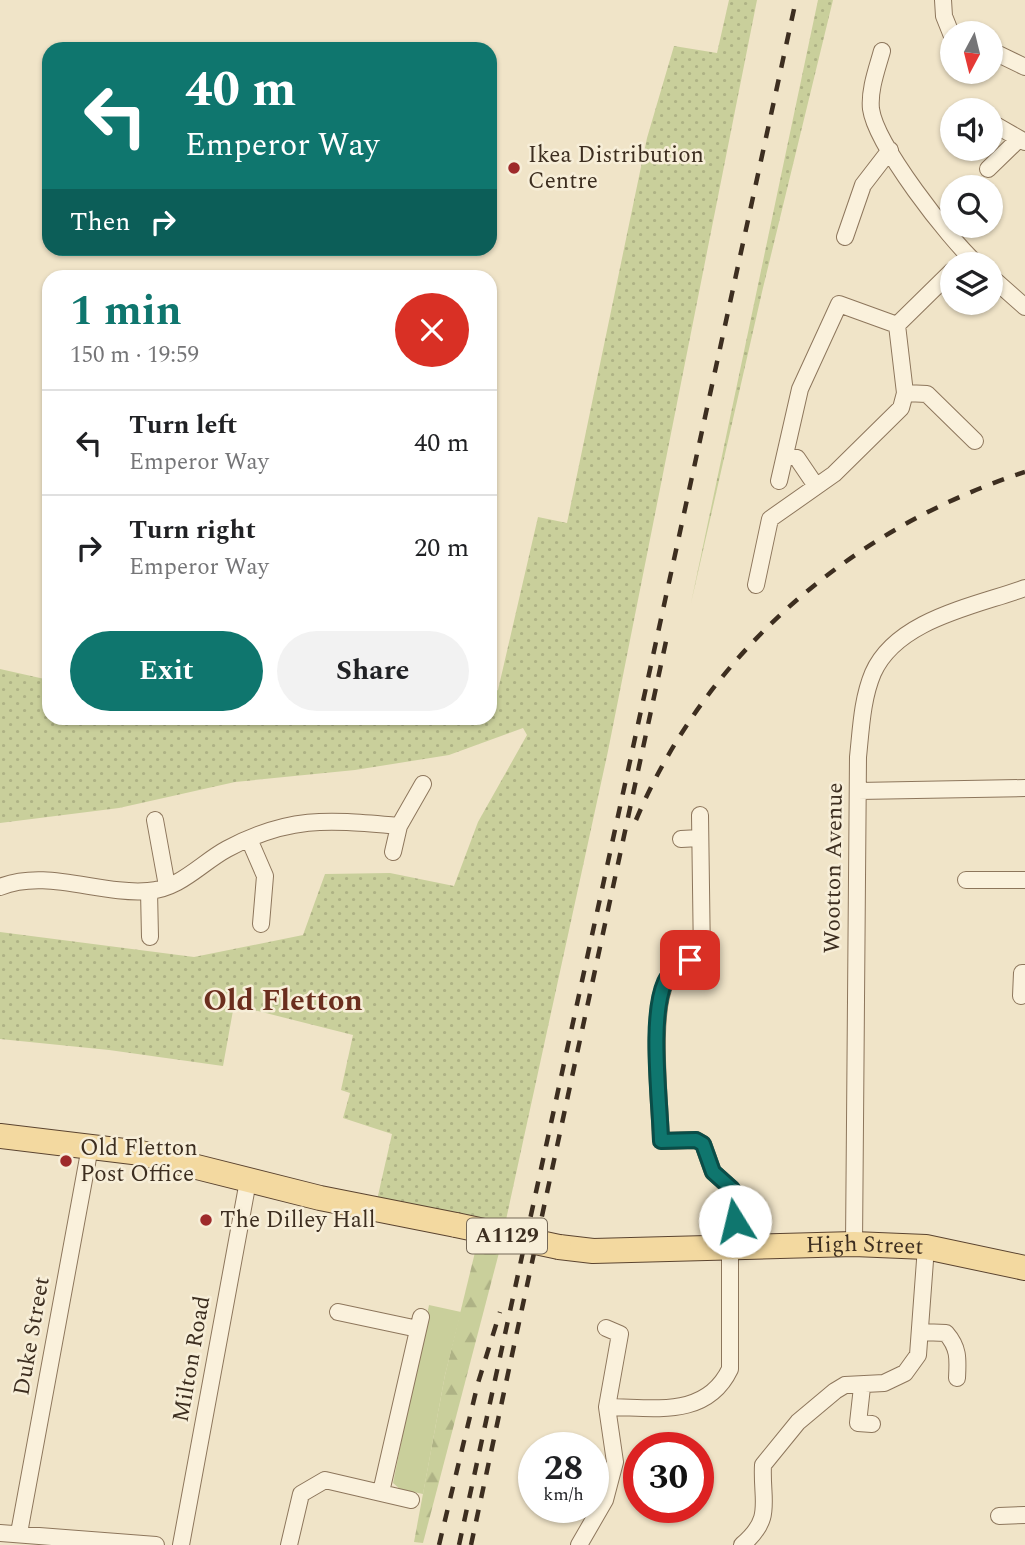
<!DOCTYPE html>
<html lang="en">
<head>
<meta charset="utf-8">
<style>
	body { margin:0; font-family:Spectral,serif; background:#f2f2f2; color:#202124; height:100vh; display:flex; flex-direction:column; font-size:26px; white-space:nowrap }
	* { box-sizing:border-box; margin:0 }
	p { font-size:23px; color:#757577 }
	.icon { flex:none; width:38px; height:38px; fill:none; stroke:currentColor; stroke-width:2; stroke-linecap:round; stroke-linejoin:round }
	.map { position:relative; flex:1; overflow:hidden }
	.drawer { position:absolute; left:42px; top:270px; width:455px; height:455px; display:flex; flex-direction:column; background:#fff; border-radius:21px; box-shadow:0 2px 5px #0004 }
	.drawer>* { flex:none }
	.guide { position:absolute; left:42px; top:42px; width:455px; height:214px; border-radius:21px; box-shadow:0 2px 5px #0004; background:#0f766e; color:#fff; overflow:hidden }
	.needle { width:46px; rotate:187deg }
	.tools { position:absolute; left:940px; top:21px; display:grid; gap:14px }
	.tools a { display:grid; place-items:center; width:63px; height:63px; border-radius:50%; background:#fff; box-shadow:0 2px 5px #0004; font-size:35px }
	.speed { position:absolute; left:518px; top:1432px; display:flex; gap:14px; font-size:35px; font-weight:700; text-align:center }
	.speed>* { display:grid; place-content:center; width:91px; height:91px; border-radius:50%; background:#fff; box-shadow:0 2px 5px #0004; line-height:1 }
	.speed small { font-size:18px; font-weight:400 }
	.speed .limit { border:10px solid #d22; background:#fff; color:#111 }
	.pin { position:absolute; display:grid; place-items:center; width:60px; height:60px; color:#fff; margin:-30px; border-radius:14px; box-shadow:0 4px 10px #0006 }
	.me { position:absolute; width:77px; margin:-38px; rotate:351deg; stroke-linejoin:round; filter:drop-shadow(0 0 5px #0008) }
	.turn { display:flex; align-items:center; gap:24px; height:147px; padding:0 28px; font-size:32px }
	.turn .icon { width:91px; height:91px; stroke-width:2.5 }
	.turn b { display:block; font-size:49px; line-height:60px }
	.then { display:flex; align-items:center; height:66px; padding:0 28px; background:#0003; gap:14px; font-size:26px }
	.round { display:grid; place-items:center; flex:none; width:74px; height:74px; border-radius:37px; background:#f2f2f2 }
	.summary { display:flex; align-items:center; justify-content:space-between; height:119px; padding:0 28px }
	h1 { font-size:42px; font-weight:700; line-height:52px; color:#0f766e }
	.button { display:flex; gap:14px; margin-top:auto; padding:14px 28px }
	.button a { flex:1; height:80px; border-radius:42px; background:#0f766e; color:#fff; font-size:28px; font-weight:700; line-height:80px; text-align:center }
	.button a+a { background:#f2f2f2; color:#202124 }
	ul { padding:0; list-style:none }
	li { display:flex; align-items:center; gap:21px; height:105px; padding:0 28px; border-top:2px solid #e0e0e0 }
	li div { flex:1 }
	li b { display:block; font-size:26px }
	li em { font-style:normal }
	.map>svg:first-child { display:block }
</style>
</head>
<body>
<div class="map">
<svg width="1025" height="1545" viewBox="0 0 1025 1545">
	<defs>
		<pattern id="grass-dots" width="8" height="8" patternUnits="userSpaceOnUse" patternTransform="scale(1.75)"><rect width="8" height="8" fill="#c9cf9b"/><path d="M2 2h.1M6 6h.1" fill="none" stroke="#aeb285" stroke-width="1.8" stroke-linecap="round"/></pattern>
		<pattern id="forest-firs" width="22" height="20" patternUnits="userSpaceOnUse" patternTransform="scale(1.75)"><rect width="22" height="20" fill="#c9cf9b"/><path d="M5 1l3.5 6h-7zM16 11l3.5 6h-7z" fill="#aeb285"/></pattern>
	</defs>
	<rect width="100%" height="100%" fill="#f0e4c8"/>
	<path fill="url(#grass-dots)" d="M 729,0 L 757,0 L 608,751 L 504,1229 L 377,1200 L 392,1134 L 343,1118 L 350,1093 L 341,1090 L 353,1035 L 234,1005 L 223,1066 L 109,1050 L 0,1039 L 0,932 L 194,957 L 303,935 L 325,874 L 390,873 L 454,886 L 478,822 L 527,735 L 523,728 L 449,755 L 355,770 L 235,782 L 119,808 L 0,823 L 0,669 L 49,680 L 49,718 L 490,718 L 490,694 L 498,690 L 538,517 L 567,523 L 647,138 L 674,46 L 717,53 Z
		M 818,0 L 833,0 L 762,292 L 691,603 Z"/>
	<path fill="url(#forest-firs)" d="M 478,1240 L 501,1245 L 423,1543 L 414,1542 L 445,1375 Z"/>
	<path fill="#c9cf9b" d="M 429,1305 L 461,1312 L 445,1375 L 423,1494 L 400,1489 L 393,1483 Z"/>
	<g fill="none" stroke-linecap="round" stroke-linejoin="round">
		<g stroke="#8d765c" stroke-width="18">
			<path id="street" d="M 943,0 L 944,16 L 952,36
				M 990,50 L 1025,67
				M 882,51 C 877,69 869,90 871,109 C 876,145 949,239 977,264
				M 992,123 L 1025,142
				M 988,169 L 1019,139
				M 845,237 L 863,185 L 890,150
				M 990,276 L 1025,307
				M 897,325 L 952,271
				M 905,393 L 927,394 L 975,441
				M 785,455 L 797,458 L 816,486
				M 779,481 L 800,389 L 839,304 L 897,325
				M 756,585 L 770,519 L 834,474 L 901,408 L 905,393 L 897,325
				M 858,791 L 1025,788
				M 155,820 L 167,886
				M 399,826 L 423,784
				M 249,839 L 265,876 L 261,924
				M 681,839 L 700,838
				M 966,880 L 1025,880
				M 0,887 C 46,868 100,895 148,891 C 180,889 201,863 227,849 C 291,815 330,820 399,826 L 393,852
				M 149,891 L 150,937
				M 1021,996 L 1022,973 L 1025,973
				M 854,1244 L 858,757 C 861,729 862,699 873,673 C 897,619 976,606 1025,588
				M 338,1312 L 418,1329
				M 606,1328 L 620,1334 L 607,1407 C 653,1407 706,1419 730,1369 L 730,1247 L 735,1221 L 735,1198 L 732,1189 L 713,1172 L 703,1144 L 696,1140 L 661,1141 C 660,1103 649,1010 667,980 C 675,966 687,960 702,959 L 700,815
				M 921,1332 L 946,1333 C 959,1348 958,1359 957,1378
				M 862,1387 L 858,1423 L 872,1424
				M 381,1492 L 421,1317
				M 999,1516 L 1025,1515
				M 0,1533 L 156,1545
				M 19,1533 L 90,1147
				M 181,1545 L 248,1181
				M 289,1545 L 301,1494 L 325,1480 L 411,1500
				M 579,1545 L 605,1500 L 615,1462 L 607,1407
				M 742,1545 C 774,1518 761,1502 763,1465 L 798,1422 L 835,1391 L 845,1385 L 884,1383 L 905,1373 L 918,1355 L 926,1247"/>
		</g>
		<g stroke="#5b4430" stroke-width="26">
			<g id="primary">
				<path d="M 0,1136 L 141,1153 L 320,1198 L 456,1225"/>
				<path id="s1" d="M 559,1247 L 593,1251 L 854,1244 L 926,1247 L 1025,1268"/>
			</g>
		</g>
		<use href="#street" stroke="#faf1dc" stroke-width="16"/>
		<use href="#primary" stroke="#f3d9a0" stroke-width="24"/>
		<path stroke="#3d2e20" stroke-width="4.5" stroke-dasharray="12 12" stroke-linecap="butt" d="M 636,820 C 707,652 852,528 1025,472
			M 439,1545 L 478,1383 L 500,1312
			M 459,1545 L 796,0
			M 471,1545 L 668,632"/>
		<g stroke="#5b4430" stroke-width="26" stroke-linecap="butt">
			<path id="primary-bridge" d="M 456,1225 L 559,1247"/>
		</g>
		<use href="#primary-bridge" stroke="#f3d9a0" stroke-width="24"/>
	</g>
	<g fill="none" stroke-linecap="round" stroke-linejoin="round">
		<g stroke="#0a4d48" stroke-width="18">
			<path id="route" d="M 690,960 C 680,965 670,971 665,982 C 649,1017 660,1100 661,1141 L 696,1140 L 703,1144 L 713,1172 L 732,1189 L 735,1221"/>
		</g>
		<use href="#route" stroke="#0f766e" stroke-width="12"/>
	</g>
	<g fill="#9e2a2b" stroke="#f7eed8" stroke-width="2.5">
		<circle cx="514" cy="168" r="7"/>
		<circle cx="66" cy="1161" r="7"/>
		<circle cx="206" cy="1220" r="7"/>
	</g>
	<g text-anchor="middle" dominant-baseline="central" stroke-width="5" stroke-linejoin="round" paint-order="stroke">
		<rect fill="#f7eed8" stroke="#756857" stroke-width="2" x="467" y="1218.5" width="80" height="35" rx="5"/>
		<g font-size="21" font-weight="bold" fill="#3d2e20">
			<text x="507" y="1236">A1129</text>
		</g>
		<g font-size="23" fill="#3d2e20" stroke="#f7eed8" text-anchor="start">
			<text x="528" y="155">Ikea Distribution<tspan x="528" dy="26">Centre</tspan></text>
			<text x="80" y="1148">Old Fletton<tspan x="80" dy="26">Post Office</tspan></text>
			<text x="220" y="1220">The Dilley Hall</text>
		</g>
		<g font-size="23" fill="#3d2e20" stroke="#f7eed8">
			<text transform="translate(834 868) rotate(-89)">Wootton Avenue</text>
			<text stroke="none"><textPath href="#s1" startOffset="306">High Street</textPath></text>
			<text transform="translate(32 1336) rotate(-80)">Duke Street</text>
			<text transform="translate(192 1359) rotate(-80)">Milton Road</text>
		</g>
		<g font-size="30" font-weight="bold" fill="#6b2e1e" stroke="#f7eed8">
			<text x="283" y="1001">Old Fletton</text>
		</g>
	</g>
</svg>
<div class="tools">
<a><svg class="needle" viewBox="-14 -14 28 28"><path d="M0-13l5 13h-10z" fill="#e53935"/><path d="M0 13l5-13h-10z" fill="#757577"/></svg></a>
<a><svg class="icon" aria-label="sound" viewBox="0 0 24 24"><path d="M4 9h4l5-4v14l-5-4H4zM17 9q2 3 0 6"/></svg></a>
<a><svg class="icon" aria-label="search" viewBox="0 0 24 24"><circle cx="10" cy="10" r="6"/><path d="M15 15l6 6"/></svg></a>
<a><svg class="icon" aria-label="layers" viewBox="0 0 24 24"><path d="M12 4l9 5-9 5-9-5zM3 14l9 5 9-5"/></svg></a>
</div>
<div class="speed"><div>28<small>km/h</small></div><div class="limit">30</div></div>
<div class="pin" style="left:690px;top:960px;background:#d93025"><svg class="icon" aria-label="arrive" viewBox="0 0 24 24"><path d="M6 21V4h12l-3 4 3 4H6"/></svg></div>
<svg class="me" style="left:735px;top:1221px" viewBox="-20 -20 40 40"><circle r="19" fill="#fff"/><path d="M0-13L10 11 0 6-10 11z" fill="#0f766e"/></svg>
<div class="guide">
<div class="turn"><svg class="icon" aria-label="left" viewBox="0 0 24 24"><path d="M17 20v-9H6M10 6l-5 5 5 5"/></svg><div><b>40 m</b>Emperor Way</div></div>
<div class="then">Then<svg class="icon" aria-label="right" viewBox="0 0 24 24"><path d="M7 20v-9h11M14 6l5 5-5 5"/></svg></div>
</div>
<section class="drawer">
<div class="summary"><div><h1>1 min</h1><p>150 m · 19:59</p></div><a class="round" style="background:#d93025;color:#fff"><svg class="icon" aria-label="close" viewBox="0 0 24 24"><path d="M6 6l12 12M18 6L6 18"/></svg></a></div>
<ul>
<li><svg class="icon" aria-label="left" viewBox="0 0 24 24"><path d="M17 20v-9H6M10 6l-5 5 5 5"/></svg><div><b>Turn left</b><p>Emperor Way</p></div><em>40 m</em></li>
<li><svg class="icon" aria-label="right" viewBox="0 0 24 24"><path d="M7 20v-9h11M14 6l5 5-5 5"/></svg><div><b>Turn right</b><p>Emperor Way</p></div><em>20 m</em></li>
</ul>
<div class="button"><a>Exit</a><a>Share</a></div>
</section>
</div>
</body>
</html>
